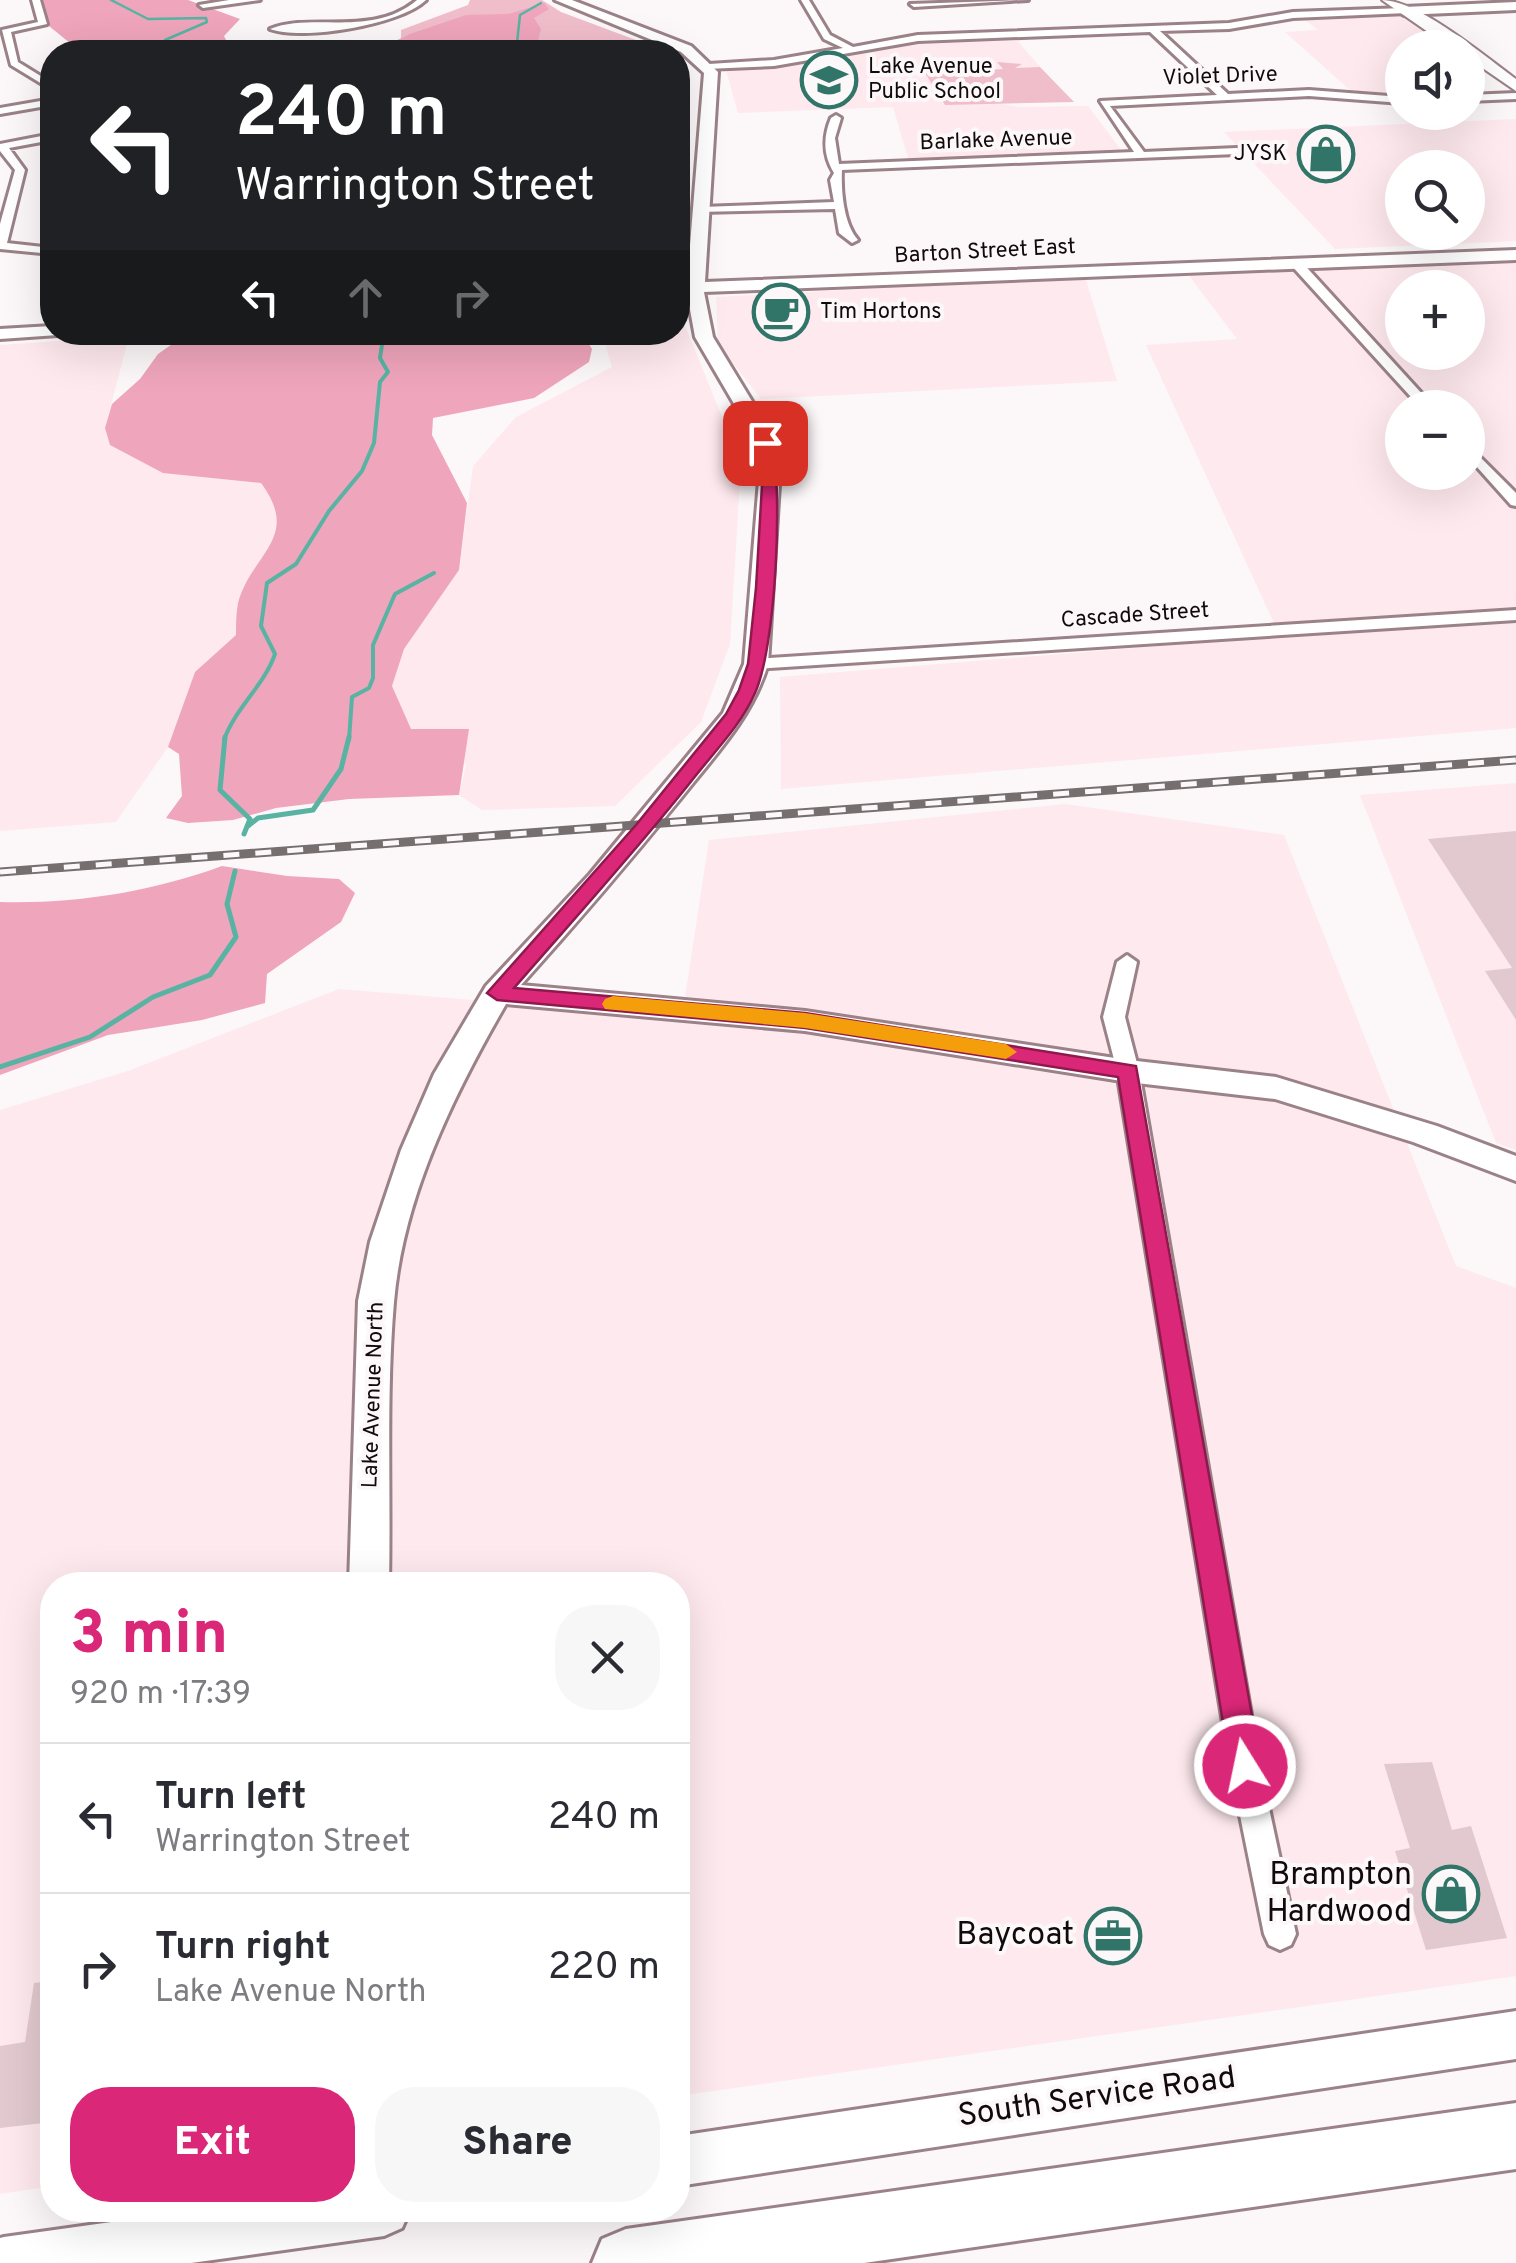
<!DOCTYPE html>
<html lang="en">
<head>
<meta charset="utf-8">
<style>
	body { margin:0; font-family:Overpass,sans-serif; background:#f7f7f7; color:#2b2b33; height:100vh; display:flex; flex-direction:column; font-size:38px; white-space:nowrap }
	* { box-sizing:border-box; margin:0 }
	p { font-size:32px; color:#7c7c81 }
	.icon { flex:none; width:55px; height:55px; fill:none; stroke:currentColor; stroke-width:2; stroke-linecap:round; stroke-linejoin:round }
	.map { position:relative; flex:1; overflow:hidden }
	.details { position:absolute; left:40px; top:1572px; width:650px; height:650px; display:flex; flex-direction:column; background:#fff; border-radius:40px; box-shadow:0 10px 40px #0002 }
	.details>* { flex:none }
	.top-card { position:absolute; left:40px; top:40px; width:650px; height:305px; border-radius:40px; box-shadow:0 10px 40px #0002; background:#202124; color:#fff; overflow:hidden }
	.buttons { position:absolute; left:1385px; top:30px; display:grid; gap:20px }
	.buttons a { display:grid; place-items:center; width:100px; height:100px; border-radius:50%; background:#fff; box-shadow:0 10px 40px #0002; font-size:50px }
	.pin { position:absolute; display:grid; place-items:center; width:85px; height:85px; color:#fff; margin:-42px; border-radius:20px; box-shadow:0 5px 15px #0006 }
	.me { position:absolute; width:110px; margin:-55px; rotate:350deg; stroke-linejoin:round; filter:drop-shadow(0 0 8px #0008) }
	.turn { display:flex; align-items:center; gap:35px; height:210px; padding:0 30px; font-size:45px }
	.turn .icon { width:130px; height:130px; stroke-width:2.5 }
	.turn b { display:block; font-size:70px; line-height:85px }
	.lanes { display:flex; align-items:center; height:95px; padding:0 30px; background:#0003; justify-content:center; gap:50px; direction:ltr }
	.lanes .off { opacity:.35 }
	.round { display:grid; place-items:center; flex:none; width:105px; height:105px; border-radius:40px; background:#f7f7f7 }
	.headline { display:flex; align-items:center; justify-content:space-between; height:170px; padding:0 30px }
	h1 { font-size:60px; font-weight:800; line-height:75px; color:#db2777 }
	.button { display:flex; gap:20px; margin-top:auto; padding:20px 30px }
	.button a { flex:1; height:115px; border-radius:40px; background:#db2777; color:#fff; font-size:40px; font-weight:800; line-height:115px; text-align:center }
	.button a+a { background:#f7f7f7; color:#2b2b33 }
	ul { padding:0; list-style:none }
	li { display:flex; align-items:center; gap:30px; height:150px; padding:0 30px; border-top:2px solid #e1e1e2 }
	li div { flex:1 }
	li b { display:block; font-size:38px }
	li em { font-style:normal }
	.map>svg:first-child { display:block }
</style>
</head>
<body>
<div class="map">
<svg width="1516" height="2263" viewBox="0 0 1516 2263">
	<rect width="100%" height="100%" fill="#fcf7f8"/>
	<path fill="#fee9ee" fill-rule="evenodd" d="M 1399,14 L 1443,47 L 1402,48 L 1402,95 L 1350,90 L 1285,32 L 1318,30 L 1301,17 Z
		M 1014,37 L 1040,67 L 926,73 L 995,103 L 1019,107 L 1088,106 L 1122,151 L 909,161 L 893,107 L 738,113 L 726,70 L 802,62 L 911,42 Z
		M 1516,119 L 1516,241 L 1335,249 L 1224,132 ZM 1402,168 L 1468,168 L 1468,232 L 1402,232 Z
		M 1516,257 L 1516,728 L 781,789 L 780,677 L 1280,636 L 1146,345 L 1237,339 L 1187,273 ZM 1402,288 L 1468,288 L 1468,352 L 1402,352 ZM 1402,408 L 1468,408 L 1468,472 L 1402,472 Z
		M 1085,277 L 1117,381 L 761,399 L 718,344 L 716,297 Z
		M 678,308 L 741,464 L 730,644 L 701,722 L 615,806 L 482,810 L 459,795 L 466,765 L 410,729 L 392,686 L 404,649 L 459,570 L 473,466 L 516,417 L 612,367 L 602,333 L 678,332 Z
		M 129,336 L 105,428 L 224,478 L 261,483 L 277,505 L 275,537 L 238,602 L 236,635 L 195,672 L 168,747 L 116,822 L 0,831 L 0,345 Z
		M 1516,783 L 1516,1150 L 1496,1143 L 1360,795 Z
		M 1065,804 L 1284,835 L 1456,1266 L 1516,1288 L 1516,1976 L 678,2096 L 678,1585 L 52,1585 L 52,2186 L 0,2194 L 0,1110 L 128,1071 L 339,989 L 682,1017 L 709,840 Z"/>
	<path fill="#f0bdcb" d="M 470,0 L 542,0 L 561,12 L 668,52 L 375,52 L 401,38 L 401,30 L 468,5 Z
		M 997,62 L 1022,64 L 1015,68 L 1040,67 L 1074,102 L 945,105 L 925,73 L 1003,69 Z"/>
	<path fill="#efa5bc" d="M 40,0 L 188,0 L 240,19 L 224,36 L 227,42 L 251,52 L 81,52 L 44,22 Z
		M 544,3 L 549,9 L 534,18 L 541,29 L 535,52 L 376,52 L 410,34 L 466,15 L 509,14 Z
		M 470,333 L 582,333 L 592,349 L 589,362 L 534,398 L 433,418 L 432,435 L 467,503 L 459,570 L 404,649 L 392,686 L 411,729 L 469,729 L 459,795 L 349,799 L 276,808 L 233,820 L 188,823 L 166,818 L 182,796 L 179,754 L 168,747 L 195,672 L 236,635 C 236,625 236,613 238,603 C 251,554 302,538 261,483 L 163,473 L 110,445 L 105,428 L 112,404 L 140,379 L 158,354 L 178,340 L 239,334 L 269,345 L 321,338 L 389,340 Z
		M 222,866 L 287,876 L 339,879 L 355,893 L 341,922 L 267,974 L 265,1003 L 202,1020 L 108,1035 L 0,1075 L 0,902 C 76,904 151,892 222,866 Z"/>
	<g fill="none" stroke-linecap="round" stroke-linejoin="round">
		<path stroke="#58b3a2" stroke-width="2.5" d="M 111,0 L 148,19 L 206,18 L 207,22 L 165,40 L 158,48 L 200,52
			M 516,52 L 520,15 L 541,3"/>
		<path stroke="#58b3a2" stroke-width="4" d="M 224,740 C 235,708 264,686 275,654 L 261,626 L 267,583 L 296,564 L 329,511 L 362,471 L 374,443 L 380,382 L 388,372 L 380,358 L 384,332
			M 349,740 L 352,697 L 369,688 L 373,678 L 373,645 L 395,594 L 434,573"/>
		<path stroke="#58b3a2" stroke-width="5" d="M 225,737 L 220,790 L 250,819 L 244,834
			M 248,826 L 258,818 L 313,810 L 341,769 L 349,737
			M 0,1067 L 90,1037 L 153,997 L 210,975 L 236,937 L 227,904 L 235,871"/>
	</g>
	<path fill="#e2c9d0" d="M 1516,831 L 1516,1020 L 1485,971 L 1512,968 L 1428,839 Z
		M 1432,1762 L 1452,1830 L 1471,1826 L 1507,1938 L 1426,1950 L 1395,1851 L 1410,1848 L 1384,1764 Z
		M 52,1981 L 52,2122 L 0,2128 L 0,2046 L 25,2042 L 34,1983 Z"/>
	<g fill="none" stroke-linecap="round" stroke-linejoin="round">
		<g stroke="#9a8288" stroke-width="6">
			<path id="street" d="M 32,0 L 40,0 L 47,24 L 11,32 L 18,62 L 52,83 L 52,90 L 11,65 L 2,30 L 38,22 Z
				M 229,0 L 260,0 L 203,8 L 199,5 Z
				M 417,0 L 426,0 C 400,25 302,41 270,29 C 313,12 372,38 417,0 Z
				M 801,0 L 809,0 L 830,35 L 853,47 L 918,35 L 1229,23 L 1293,12 L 1404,8 L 1407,13 L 1293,18 L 1229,29 L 1160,31 L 1228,94 L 1309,90 L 1402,97 L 1402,103 L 1309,96 L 1110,106 L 1144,152 L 1237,148 L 1242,151 L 1237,154 L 842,170 C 841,189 843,223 858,240 L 852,243 L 839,233 L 835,209 L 698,212 L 702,207 L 834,202 L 830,180 L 834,173 C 823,155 823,137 831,118 L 836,115 L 841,118 L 835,138 L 839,164 L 1134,152 L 1100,101 L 1217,95 L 1150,32 L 918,41 L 774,66 L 706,69 L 709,64 L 774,60 L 843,48 L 824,39 Z
				M 1028,0 L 914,7 L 910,4 Z
				M 1516,93 L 1516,99 L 1468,101 L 1468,95 Z
				M 52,99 L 52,105 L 0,114 L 0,108 Z
				M 52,134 L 52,140 L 9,148 L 25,170 L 7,243 L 52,248 L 52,254 L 0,249 L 0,224 L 15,170 L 0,151 L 0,144 Z
				M 1291,259 L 1299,259 L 1435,408 L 1421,408 L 1291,265 Z
				M 1468,445 L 1516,493 L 1516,506 L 1511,505 L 1468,457 Z
				M 1516,610 L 1516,620 L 756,669 L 748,664 L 756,659 Z
				M 1127,955 L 1137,962 L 1125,1017 L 1139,1071 L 1260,1766 L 1296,1934 L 1291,1945 L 1280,1950 L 1269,1945 L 1264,1934 L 1230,1766 L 1117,1071 L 1103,1017 L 1117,962 Z"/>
		</g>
		<g stroke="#9a8288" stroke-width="6">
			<path id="secondary" d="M 555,0 L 572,0 L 691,46 L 718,72 L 705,282 L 1516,250 L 1516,260 L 704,292 L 713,337 L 767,426 L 780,468 L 768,664 C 752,717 715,755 681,798 C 629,862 576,924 521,985 L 805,1011 L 1128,1060 L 1276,1077 L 1437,1126 L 1516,1156 L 1516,1181 L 1413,1142 L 1275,1099 L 1128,1082 L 805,1031 L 506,1004 C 454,1094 403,1197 394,1302 C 386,1395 391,1491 389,1585 L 349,1585 L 358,1301 L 370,1242 L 401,1150 L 434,1074 L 486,986 L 590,874 L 723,713 L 744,664 L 760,468 L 747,426 L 695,337 L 687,293 L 678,293 L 678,283 L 687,282 L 704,73 L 681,52 Z
				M 1516,2 L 1516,10 L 1404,15 L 1398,11 L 1404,7 Z
				M 52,326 L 52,332 L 58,335 L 0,339 L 0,329 Z
				M 1516,2011 L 1516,2059 L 678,2186 L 678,2136 Z
				M 197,2210 L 410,2210 L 402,2228 L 384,2236 L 191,2263 L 0,2263 L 0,2238 L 4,2237 Z"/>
		</g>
		<g stroke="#9a8288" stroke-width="4">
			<path id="primary" d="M 1382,0 C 1418,0 1485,56 1516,79 L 1516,91 L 1468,58 L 1468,48 L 1451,48 Z"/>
		</g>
		<g stroke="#9a8288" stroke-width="6">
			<path id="highway" d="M 1516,2103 L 1516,2169 L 864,2263 L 592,2263 L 602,2239 L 626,2229 Z"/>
		</g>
		<use href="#street" fill="#fff" fill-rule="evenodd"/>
		<use href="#secondary" fill="#fff" fill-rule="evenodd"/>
		<use href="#primary" fill="#fff" fill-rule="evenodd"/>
		<use href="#highway" fill="#fff" fill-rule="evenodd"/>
		<g stroke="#756f70" stroke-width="9">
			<path id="rail" d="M 0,872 L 1516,760"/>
		</g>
		<use href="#rail" stroke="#fcf7f8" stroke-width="5" stroke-dasharray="16" stroke-linecap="butt"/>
	</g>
	<path fill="#db2777" stroke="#8e194d" stroke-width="2.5" d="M 765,439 L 772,443 C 783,492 776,647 755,693 C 741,725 715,751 693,779 C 636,851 574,919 514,988 L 805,1013 L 1136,1066 L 1261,1766 L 1256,1776 L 1245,1780 L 1234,1776 L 1230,1766 L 1118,1077 L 805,1028 L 497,1000 L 487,993 L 636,825 L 726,714 L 739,690 L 748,664 L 756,588 L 763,468 L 758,443 Z"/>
	<path fill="#f59e0b" d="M 613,996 L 805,1013 L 1006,1044 L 1017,1052 L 1006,1059 L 805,1028 L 605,1009 L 602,1004 L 605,999 Z"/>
	<defs>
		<g id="school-ring" transform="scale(2.875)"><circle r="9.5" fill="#fcf7f8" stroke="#317569" stroke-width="1.5"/><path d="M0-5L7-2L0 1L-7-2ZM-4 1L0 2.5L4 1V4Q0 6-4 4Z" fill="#317569"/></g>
		<g id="shop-ring" transform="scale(2.875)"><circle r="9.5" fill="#fcf7f8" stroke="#317569" stroke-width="1.5"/><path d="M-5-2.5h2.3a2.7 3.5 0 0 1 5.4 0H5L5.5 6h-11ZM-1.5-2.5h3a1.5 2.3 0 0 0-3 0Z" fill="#317569"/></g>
		<g id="cafe-ring" transform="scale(2.875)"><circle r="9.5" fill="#fcf7f8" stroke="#317569" stroke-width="1.5"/><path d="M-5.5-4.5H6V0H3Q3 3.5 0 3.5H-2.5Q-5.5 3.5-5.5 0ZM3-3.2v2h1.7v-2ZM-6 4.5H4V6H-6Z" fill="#317569"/></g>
		<g id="office-ring" transform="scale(2.875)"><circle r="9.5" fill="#fcf7f8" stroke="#317569" stroke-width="1.5"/><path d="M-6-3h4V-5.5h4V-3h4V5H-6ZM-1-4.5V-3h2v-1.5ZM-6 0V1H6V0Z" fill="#317569"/></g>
	</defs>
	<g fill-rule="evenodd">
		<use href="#school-ring" x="829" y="80"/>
		<use href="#shop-ring" x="1326" y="154"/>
		<use href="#cafe-ring" x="781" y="312"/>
		<use href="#shop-ring" x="1451" y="1894"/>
		<use href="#office-ring" x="1113" y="1936"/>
	</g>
	<g text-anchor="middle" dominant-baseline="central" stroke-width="8" stroke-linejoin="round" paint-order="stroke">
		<g font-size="22" fill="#11090b" stroke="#fcf7f8" text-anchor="start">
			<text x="868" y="67">Lake Avenue<tspan x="868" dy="25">Public School</tspan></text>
			<text x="1287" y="154" text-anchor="end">JYSK</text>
			<text x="820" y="312">Tim Hortons</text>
		</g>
		<g font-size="22" fill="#11090b" stroke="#fcf7f8">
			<text transform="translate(1220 77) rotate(-2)">Violet Drive</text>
			<text transform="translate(996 141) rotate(-2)">Barlake Avenue</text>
			<text transform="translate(985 252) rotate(-3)">Barton Street East</text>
			<text transform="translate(1135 616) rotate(-4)">Cascade Street</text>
			<text transform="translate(374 1395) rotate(-88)">Lake Avenue North</text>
		</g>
		<g font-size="32" fill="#11090b" stroke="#fcf7f8" text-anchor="end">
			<text x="1412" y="1876">Brampton<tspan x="1412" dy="37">Hardwood</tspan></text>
			<text x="1074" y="1936">Baycoat</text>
		</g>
		<g font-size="32" fill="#11090b" stroke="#fcf7f8">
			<text transform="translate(1097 2098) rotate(-8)">South Service Road</text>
		</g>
	</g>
</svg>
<div class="buttons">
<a><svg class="icon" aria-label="sound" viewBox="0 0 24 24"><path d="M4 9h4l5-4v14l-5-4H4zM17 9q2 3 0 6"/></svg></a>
<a><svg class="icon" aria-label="search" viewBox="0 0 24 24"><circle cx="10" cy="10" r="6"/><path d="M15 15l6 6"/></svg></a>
<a>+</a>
<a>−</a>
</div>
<div class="pin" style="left:765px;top:443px;background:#d93025"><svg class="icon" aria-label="arrive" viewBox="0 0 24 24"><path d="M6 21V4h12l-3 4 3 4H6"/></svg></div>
<svg class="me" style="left:1245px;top:1766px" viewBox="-20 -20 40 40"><circle r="17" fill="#db2777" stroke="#fff" stroke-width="3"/><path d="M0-11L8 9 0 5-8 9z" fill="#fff"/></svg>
<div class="top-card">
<div class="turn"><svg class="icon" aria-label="left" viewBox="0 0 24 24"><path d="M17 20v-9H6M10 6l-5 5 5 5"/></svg><div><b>240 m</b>Warrington Street</div></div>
<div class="lanes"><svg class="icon" aria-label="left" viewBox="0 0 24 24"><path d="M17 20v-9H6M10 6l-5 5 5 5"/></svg><svg class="icon off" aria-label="ahead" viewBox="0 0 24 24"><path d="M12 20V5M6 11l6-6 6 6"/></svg><svg class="icon off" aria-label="right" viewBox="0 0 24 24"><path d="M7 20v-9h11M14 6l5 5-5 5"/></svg></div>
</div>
<section class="details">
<div class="headline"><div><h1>3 min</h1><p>920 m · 17:39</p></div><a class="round"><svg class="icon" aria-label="close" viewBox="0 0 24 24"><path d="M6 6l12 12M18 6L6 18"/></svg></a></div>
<ul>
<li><svg class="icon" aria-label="left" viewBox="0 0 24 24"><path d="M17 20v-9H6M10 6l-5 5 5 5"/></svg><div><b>Turn left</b><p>Warrington Street</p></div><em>240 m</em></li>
<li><svg class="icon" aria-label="right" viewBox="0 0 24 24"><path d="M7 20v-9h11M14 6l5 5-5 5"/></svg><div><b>Turn right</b><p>Lake Avenue North</p></div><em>220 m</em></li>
</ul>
<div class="button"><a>Exit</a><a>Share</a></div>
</section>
</div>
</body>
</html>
